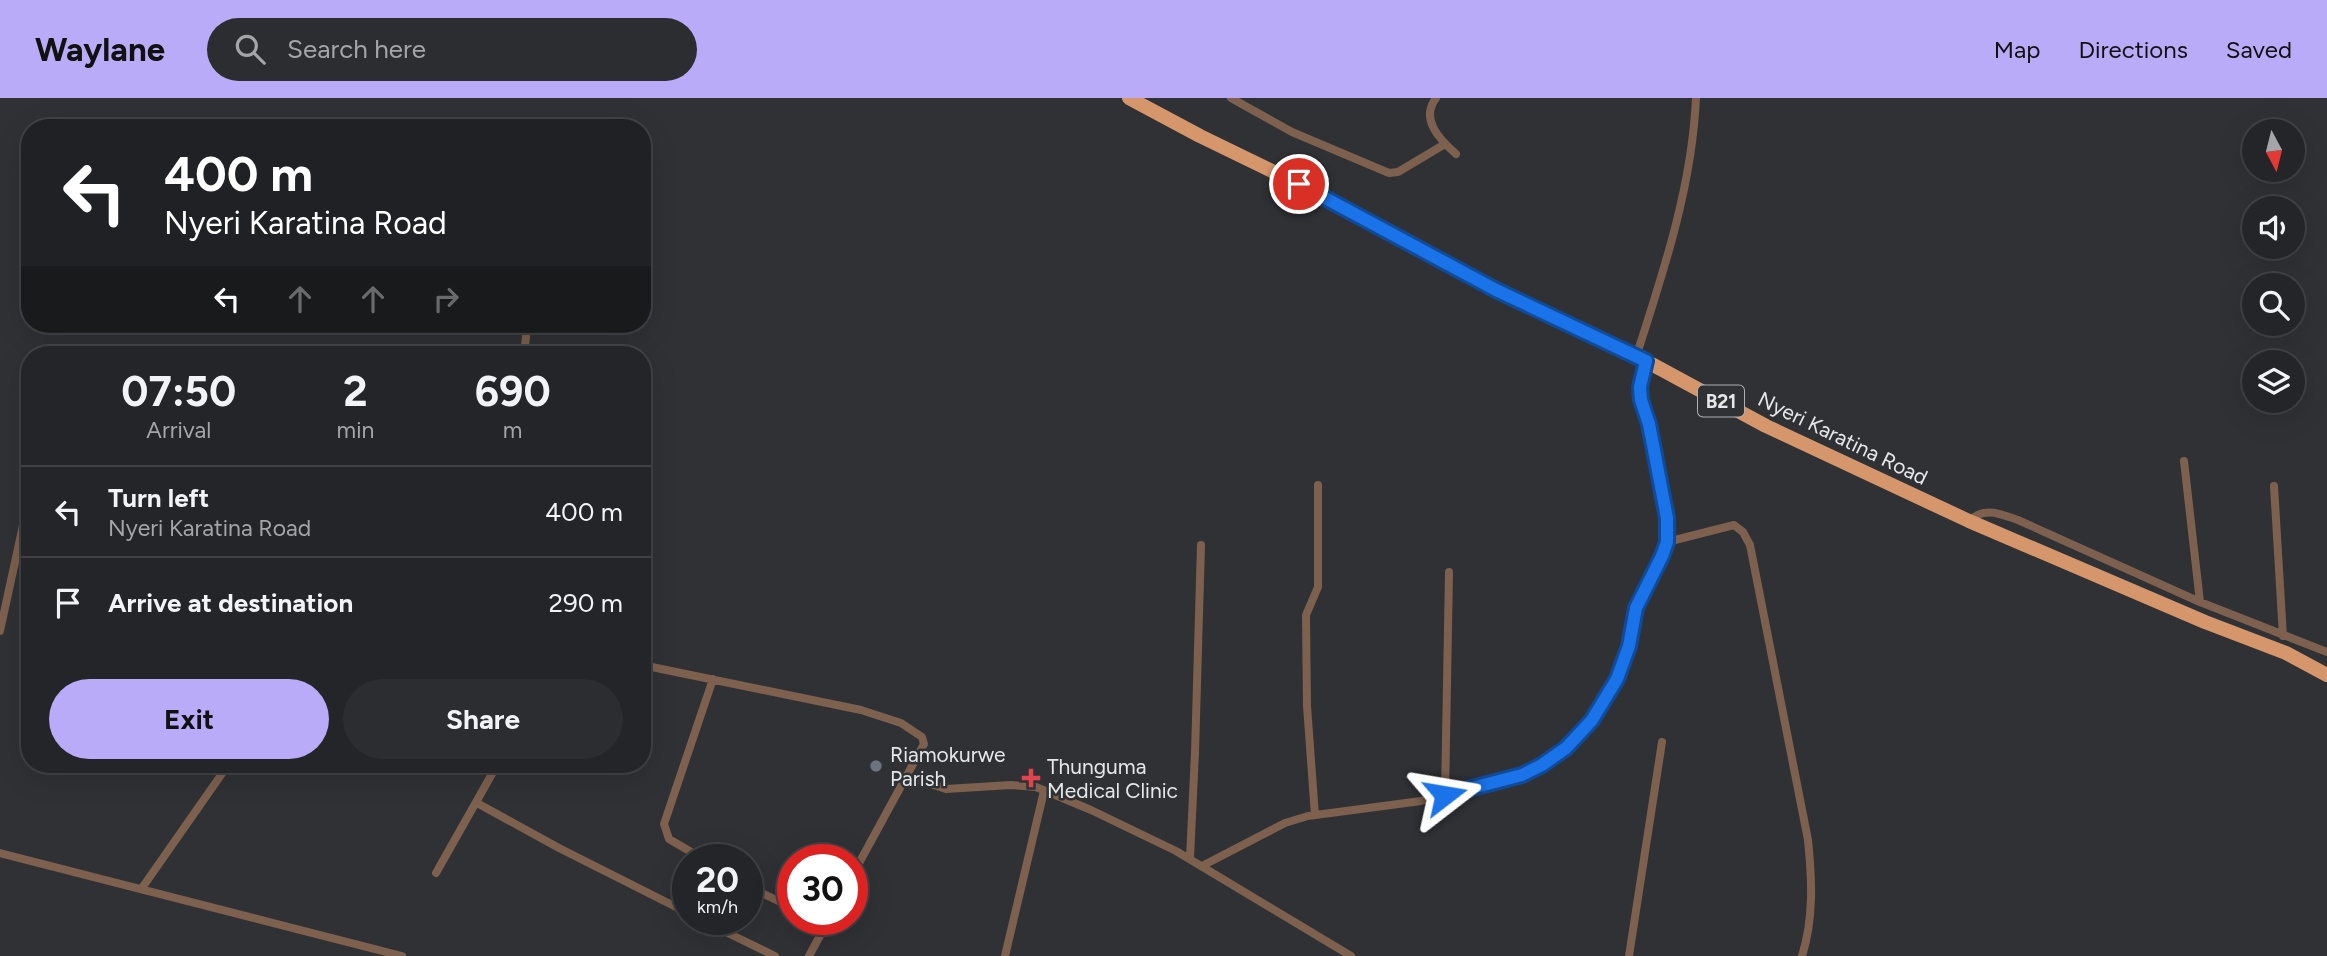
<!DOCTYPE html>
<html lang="en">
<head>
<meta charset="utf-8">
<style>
	body { margin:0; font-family:Figtree,sans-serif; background:#2b2d30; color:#f1f3f6; height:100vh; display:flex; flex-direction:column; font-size:26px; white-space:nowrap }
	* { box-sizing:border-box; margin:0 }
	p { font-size:23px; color:#a3a5a8 }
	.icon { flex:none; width:38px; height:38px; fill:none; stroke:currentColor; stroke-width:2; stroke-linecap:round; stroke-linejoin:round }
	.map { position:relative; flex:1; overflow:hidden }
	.panel { position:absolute; left:21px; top:248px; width:630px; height:427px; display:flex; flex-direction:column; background:#232528; border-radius:28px; box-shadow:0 7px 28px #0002,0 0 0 2px #404245 }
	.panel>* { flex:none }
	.banner { position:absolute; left:21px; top:21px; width:630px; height:214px; border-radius:28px; box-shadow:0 7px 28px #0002,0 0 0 2px #404245; background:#202124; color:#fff; overflow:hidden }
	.needle { width:46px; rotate:173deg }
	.controls { position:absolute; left:2242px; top:21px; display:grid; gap:14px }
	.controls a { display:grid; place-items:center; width:63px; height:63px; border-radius:50%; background:#232528; box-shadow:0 7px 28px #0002,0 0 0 2px #404245; font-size:35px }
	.speed { position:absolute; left:672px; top:746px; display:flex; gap:14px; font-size:35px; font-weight:700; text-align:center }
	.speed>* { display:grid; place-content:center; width:91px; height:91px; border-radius:50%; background:#232528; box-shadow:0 7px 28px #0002,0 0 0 2px #404245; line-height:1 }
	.speed small { font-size:18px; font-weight:400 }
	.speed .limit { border:10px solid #d22; background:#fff; color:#111 }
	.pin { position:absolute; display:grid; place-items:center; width:60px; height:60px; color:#fff; margin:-30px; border:4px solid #fff; border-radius:50%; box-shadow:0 2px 7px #0007 }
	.me { position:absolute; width:77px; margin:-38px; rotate:76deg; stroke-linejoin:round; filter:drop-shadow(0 0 5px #0008) }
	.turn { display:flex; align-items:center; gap:24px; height:147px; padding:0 28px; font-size:32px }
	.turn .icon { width:91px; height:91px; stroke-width:2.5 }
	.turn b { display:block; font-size:49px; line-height:60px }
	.lanes { display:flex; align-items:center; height:66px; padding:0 28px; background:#0003; justify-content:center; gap:35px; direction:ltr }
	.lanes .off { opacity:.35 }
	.eta { display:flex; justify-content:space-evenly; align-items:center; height:119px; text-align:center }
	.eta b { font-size:42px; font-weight:700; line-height:49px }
	.button { display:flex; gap:14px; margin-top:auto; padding:14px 28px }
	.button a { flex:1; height:80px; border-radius:42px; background:#b9abf7; color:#111; font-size:28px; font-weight:700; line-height:80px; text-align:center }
	.button a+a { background:#2b2d30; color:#f1f3f6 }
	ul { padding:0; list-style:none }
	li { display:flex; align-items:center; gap:21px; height:91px; padding:0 28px; border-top:2px solid #404245 }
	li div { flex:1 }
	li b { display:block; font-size:26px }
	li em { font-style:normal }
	header { display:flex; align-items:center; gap:42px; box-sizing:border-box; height:98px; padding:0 35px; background:#b9abf7; color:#111 }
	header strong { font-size:33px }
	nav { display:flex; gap:38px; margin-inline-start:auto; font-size:24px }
	.search { width:490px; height:63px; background:#2b2d30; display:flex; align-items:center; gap:18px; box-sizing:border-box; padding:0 24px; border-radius:38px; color:#a3a5a8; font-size:26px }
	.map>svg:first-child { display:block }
</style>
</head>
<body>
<header>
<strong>Waylane</strong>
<div class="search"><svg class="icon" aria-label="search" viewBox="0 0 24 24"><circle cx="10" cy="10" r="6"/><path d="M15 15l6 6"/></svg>Search here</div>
<nav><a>Map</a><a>Directions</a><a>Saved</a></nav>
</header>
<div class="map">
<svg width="2327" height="858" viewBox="0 0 2327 858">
	<rect width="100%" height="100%" fill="#2f3135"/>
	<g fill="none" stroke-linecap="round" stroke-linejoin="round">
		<path stroke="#7d604e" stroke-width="8" d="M 1231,0 L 1292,34 L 1389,75 L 1398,74 L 1445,46
			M 1436,0 C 1420,21 1439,41 1456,56
			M 524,257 L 526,238
			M 1636,259 C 1663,175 1692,89 1696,0
			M 2184,363 L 2200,504
			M 2274,388 L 2283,538
			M 1969,423 C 1984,408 2001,416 2018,422 L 2200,504 L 2327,554
			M 1667,444 L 1734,427 L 1743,434 L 1750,447 L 1808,742 C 1812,781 1814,820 1802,858
			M 0,533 L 30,395
			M 642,567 L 861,612 L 901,625 L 922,639 L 924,646 L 852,778
			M 905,678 L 946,691 L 1011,687 L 1036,689 L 1091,712 L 1176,753 L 1351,858
			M 1445,697 L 1449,474
			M 477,705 L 559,750 L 688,815
			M 1315,717 L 1307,608 L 1306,517 L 1318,489 L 1318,387
			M 0,755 L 402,858
			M 1190,760 L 1195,655 L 1201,447
			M 703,761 L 669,741 L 664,726 L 713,581
			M 1202,768 L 1285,725 L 1308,718 L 1421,703 L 1522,677 L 1542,667 L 1566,650 L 1580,635 L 1592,622 L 1617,581 L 1629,548 L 1636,510 L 1662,459 L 1667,444 L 1667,420 L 1649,326 L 1641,302 L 1640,289 L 1646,263
			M 436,775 L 497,667
			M 747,788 L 793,810
			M 142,790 L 228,667
			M 699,821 L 775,858
			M 814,821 L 826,826
			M 809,858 L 829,821
			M 1005,858 L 1044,693
			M 1629,858 L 1662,644"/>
		<path stroke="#d6966c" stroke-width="14" d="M 1129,0 L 1200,38 L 1299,86 L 1495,192 L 1646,263 L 1766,328 L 1969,423 L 2205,524 L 2286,555 L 2327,577"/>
	</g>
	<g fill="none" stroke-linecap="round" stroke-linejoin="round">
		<g stroke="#114b97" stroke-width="18">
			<path id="route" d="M 1299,86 L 1496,192 L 1646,263 L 1640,289 L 1641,302 L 1649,326 L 1667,420 L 1667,444 L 1662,458 L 1636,510 L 1629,548 L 1617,581 L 1592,622 L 1580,635 L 1566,650 L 1542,667 L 1522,677 L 1445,697"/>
		</g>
		<use href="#route" stroke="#1a73e8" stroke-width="12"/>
	</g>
	<circle fill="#6b7280" stroke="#2f3135" stroke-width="2.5" cx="876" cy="668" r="7"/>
	<path fill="#e0444e" stroke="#2f3135" stroke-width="2.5" d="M1027.5 669.5h7v7h7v7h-7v7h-7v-7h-7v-7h7z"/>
	<g text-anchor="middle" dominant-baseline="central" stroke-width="5" stroke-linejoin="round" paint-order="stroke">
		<rect fill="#2f3135" stroke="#afb0b3" stroke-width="2" x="1698" y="287.5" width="46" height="31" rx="5"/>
		<g font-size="19" font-weight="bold" fill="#e6e7e9">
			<text x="1721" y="303">B21</text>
		</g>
		<g font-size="21" fill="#e6e7e9" stroke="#2f3135">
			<text transform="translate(1843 340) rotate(26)">Nyeri Karatina Road</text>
		</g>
		<g font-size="21" fill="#e6e7e9" stroke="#2f3135" text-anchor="start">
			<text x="890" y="656">Riamokurwe<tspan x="890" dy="24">Parish</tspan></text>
			<text x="1047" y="668">Thunguma<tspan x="1047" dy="24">Medical Clinic</tspan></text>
		</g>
	</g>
</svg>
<div class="controls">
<a><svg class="needle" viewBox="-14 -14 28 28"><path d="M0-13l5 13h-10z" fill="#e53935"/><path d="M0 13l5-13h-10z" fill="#a3a5a8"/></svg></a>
<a><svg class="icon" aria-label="sound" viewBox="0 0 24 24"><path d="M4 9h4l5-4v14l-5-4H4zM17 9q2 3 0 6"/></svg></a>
<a><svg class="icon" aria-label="search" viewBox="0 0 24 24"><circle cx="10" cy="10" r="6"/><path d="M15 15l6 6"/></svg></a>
<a><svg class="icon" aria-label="layers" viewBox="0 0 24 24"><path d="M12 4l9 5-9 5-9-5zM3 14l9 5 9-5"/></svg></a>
</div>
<div class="speed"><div>20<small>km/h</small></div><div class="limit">30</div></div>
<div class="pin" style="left:1299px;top:86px;background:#d93025"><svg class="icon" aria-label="arrive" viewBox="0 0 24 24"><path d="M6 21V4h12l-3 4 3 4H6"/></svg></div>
<svg class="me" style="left:1445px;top:697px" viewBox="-20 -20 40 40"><path d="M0-17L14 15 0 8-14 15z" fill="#1a73e8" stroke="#fff" stroke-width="4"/></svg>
<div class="banner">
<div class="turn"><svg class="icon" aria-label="left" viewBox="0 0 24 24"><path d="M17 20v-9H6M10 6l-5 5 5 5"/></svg><div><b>400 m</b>Nyeri Karatina Road</div></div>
<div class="lanes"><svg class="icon" aria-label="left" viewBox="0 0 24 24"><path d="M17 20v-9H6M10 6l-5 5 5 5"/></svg><svg class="icon off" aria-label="ahead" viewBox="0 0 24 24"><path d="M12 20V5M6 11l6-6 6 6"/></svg><svg class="icon off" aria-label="ahead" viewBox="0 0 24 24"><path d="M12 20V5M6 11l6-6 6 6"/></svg><svg class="icon off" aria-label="right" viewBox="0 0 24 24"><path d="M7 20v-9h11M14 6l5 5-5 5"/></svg></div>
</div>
<section class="panel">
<div class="eta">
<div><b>07:50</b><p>Arrival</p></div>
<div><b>2</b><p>min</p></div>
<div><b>690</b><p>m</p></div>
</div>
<ul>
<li><svg class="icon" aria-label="left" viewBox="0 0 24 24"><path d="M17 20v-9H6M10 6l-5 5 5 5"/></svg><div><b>Turn left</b><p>Nyeri Karatina Road</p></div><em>400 m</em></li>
<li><svg class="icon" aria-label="arrive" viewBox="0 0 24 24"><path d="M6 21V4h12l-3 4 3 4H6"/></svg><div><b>Arrive at destination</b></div><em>290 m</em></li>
</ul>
<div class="button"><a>Exit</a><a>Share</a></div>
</section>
</div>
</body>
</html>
